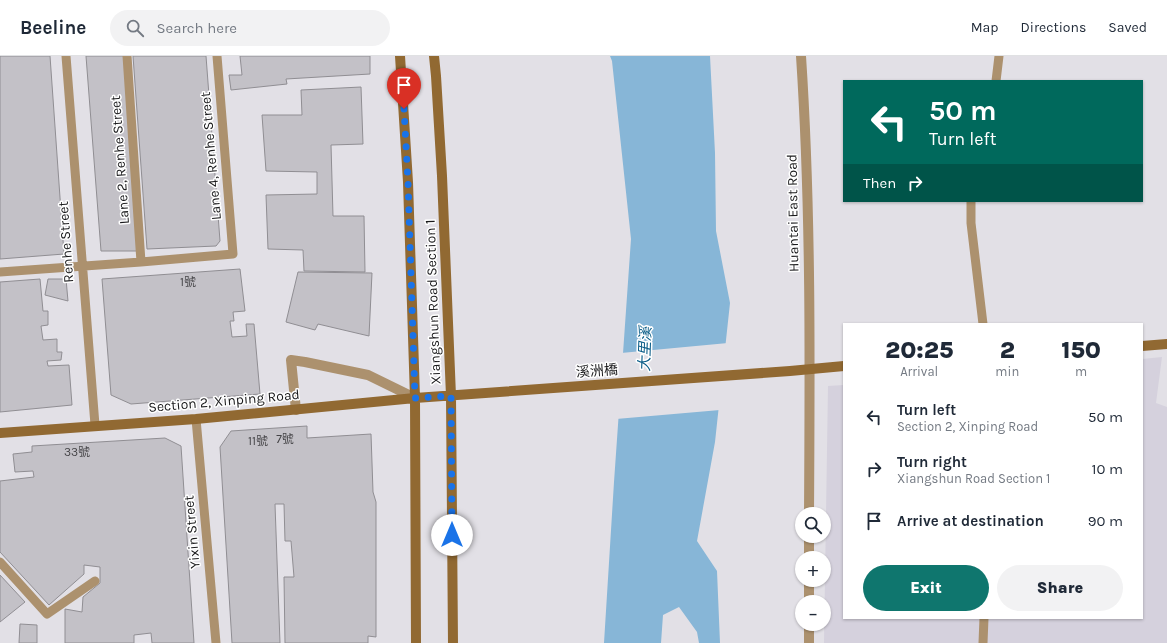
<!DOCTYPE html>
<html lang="en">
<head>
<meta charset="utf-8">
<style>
	body { margin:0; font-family:Karla,"Noto Sans TC",sans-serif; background:#f2f2f3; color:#1f2937; height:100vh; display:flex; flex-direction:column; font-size:15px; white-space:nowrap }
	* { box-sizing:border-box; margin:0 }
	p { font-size:13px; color:#747a83 }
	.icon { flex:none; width:22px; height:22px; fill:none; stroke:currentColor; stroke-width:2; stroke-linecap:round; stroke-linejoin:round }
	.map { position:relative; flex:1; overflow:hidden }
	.sheet { position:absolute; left:843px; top:267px; width:300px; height:296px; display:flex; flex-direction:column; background:#fff; border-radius:0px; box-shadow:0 1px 3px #0004 }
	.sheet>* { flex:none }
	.hud { position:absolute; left:843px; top:24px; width:300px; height:122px; border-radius:0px; box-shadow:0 1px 3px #0004; background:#00695c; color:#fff; overflow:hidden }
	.controls { position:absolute; left:795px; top:451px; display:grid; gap:8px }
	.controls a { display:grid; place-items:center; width:36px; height:36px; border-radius:50%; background:#fff; box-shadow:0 1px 3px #0004; font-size:20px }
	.pin { position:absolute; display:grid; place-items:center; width:34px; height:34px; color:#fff; margin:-41px -17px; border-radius:50% 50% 50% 0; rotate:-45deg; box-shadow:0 0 4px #0007 }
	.pin .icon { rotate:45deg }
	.me { position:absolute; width:44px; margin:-22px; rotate:0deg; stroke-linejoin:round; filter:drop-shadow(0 0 3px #0008) }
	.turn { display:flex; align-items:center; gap:14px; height:84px; padding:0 20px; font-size:18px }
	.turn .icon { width:52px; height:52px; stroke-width:2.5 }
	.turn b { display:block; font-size:28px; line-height:34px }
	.then { display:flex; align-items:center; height:38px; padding:0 20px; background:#0003; gap:8px; font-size:15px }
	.eta { display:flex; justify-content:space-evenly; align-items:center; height:68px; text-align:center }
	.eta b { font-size:24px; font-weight:800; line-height:28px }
	.action { display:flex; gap:8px; margin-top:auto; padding:8px 20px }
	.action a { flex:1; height:46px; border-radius:24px; background:#0f766e; color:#fff; font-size:16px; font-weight:800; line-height:46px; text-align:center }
	.action a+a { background:#f2f2f3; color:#1f2937 }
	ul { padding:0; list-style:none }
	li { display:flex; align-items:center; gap:12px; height:52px; padding:0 20px }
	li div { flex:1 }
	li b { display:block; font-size:15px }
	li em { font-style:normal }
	header { display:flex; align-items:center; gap:24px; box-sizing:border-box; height:56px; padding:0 20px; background:#fff; border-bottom:1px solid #e0e1e3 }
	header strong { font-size:19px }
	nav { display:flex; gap:22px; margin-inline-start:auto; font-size:14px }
	.search { width:280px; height:36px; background:#f2f2f3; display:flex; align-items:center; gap:10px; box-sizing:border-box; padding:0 14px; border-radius:22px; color:#747a83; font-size:15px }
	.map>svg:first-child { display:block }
</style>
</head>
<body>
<header>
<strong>Beeline</strong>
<div class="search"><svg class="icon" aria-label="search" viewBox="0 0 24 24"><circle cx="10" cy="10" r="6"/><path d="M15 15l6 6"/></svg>Search here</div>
<nav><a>Map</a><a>Directions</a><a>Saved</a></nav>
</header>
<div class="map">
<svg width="1167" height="587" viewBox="0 0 1167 587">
	<rect width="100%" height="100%" fill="#e2e0e6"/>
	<path fill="#d5d1dd" d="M 1162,301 L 1156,347 L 1167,351 L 1167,587 L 824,587 L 828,330 L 844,329 L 844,562 L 1142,562 L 1142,303 Z"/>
	<path fill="#87b6d7" d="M 610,0 L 710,0 L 715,97 L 716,175 L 730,247 L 715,386 L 697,485 L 717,515 L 720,587 L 699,587 L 697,576 L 679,551 L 663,559 L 661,587 L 604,587 L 614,426 L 631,183 L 612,5 Z"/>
	<path fill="#e2e0e6" d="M 728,287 L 720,354 L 616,363 L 621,297 Z"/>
	<path fill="#c3c1c7" stroke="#908e93" d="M 0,0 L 50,0 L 64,198 L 0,203 Z
		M 86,0 L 124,0 L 138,195 L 101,195 Z
		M 133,0 L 206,0 L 220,185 L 216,190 L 147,193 Z
		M 240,0 L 370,0 L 370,18 L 286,23 L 287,28 L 231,34 L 229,19 L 242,19 Z
		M 361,31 L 363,88 L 331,89 L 333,160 L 364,160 L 365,216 L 304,215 L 303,194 L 268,193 L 266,139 L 317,138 L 317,116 L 266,115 L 262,59 L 302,59 L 301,34 Z
		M 240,213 L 245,255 L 233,256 L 234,265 L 230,265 L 232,281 L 247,280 L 246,268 L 254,268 L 260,338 L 131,348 L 111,339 L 102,223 Z
		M 298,216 L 372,217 L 369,280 L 318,268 L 315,274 L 286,266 Z
		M 40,223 L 43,255 L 48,255 L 48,269 L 41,270 L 43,284 L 57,283 L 57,296 L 62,296 L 61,304 L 47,305 L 48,310 L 69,309 L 72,349 L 0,356 L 0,226 Z
		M 48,223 L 66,223 L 68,245 L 45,239 Z
		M 307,370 L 307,382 L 371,378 L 373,436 L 376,446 L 376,581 L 368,580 L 368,587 L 285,587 L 284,521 L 294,521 L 291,485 L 285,485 L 284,448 L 275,448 L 280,587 L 232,587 L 220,391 L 231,375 Z
		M 165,382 L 181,390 L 194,587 L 152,587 L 151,577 L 134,579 L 134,587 L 65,587 L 65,553 L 82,556 L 83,541 L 100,527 L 100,511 L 84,509 L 84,518 L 49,549 L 0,496 L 0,425 L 34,421 L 33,415 L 15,416 L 13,398 L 32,396 L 32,390 Z
		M 0,519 L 25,546 L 0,566 Z
		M 20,568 L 37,569 L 37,587 L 19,587 Z"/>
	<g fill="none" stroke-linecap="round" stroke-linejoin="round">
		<path stroke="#ac916e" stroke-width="9" d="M 66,0 L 95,369
			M 127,0 L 141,206
			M 996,25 L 999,0
			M 971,145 L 971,167 L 983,268
			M 0,216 L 141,206 L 233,198 L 217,0
			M 196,363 L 216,587
			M 0,506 L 47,558 L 95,525
			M 983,587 L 984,562"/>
		<path stroke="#ac916e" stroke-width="10" d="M 801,0 C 811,152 810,305 809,458
			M 296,354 L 291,304 L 305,306 L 368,319 L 415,342
			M 809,502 L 809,480
			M 809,546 L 809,524
			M 809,587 L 809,568"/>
		<path stroke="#916932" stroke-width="10" d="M 400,0 L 408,126 L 415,342 L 416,587
			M 434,0 L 436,20 L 442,120 L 451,340 L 453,587
			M 1142,290 L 1167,288
			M 0,377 L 196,363 L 415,342 L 790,315 L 844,310"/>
	</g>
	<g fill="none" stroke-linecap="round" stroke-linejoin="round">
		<path stroke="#1a73e8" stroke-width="7" stroke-dasharray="0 12.6" d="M 404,53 L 408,126 L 415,342 L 451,340 L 452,479"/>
	</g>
	<g text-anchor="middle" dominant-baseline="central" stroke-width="3" stroke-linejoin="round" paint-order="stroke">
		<g font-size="12" fill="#444346">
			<text x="188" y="226">1號</text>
			<text x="285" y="383">7號</text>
			<text x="258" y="385">11號</text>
			<text x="77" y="396">33號</text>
		</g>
		<g font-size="14" fill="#19191b" stroke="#fff">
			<text transform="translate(211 100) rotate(-95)">Lane 4, Renhe Street</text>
			<text transform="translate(120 104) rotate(-94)">Lane 2, Renhe Street</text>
			<text transform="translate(793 157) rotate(-91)">Huantai East Road</text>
			<text transform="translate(66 186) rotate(-94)">Renhe Street</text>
			<text transform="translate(433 246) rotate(-92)">Xiangshun Road Section 1</text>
			<text transform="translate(597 315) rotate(-4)">溪洲橋</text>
			<text transform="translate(224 345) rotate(-5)">Section 2, Xinping Road</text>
			<text transform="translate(192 476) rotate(-95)">Yixin Street</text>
		</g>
		<g font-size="15" font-style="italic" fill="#095c87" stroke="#fff">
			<text transform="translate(645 293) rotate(-88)">大里溪</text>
		</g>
	</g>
</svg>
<div class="controls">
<a><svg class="icon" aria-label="search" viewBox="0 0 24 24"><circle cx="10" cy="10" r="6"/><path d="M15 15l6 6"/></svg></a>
<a>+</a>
<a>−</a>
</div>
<div class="pin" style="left:404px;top:53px;background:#d93025"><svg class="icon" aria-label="arrive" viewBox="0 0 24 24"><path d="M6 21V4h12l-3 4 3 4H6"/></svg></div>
<svg class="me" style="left:452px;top:479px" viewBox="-20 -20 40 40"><circle r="19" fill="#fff"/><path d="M0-13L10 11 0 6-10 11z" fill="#1a73e8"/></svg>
<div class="hud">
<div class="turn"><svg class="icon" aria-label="left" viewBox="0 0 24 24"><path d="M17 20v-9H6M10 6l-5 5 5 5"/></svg><div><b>50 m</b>Turn left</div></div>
<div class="then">Then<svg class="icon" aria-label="right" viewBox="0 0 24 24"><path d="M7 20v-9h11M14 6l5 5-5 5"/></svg></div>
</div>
<section class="sheet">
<div class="eta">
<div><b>20:25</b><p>Arrival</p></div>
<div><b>2</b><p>min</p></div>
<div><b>150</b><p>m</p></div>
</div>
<ul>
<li><svg class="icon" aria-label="left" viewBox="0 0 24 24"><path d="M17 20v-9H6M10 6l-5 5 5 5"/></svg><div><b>Turn left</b><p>Section 2, Xinping Road</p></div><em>50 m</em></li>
<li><svg class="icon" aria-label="right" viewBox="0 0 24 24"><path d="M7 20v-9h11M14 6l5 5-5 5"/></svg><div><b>Turn right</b><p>Xiangshun Road Section 1</p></div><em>10 m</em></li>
<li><svg class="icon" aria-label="arrive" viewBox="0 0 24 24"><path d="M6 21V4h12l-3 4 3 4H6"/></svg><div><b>Arrive at destination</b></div><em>90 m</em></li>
</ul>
<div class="action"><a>Exit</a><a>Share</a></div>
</section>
</div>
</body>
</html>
